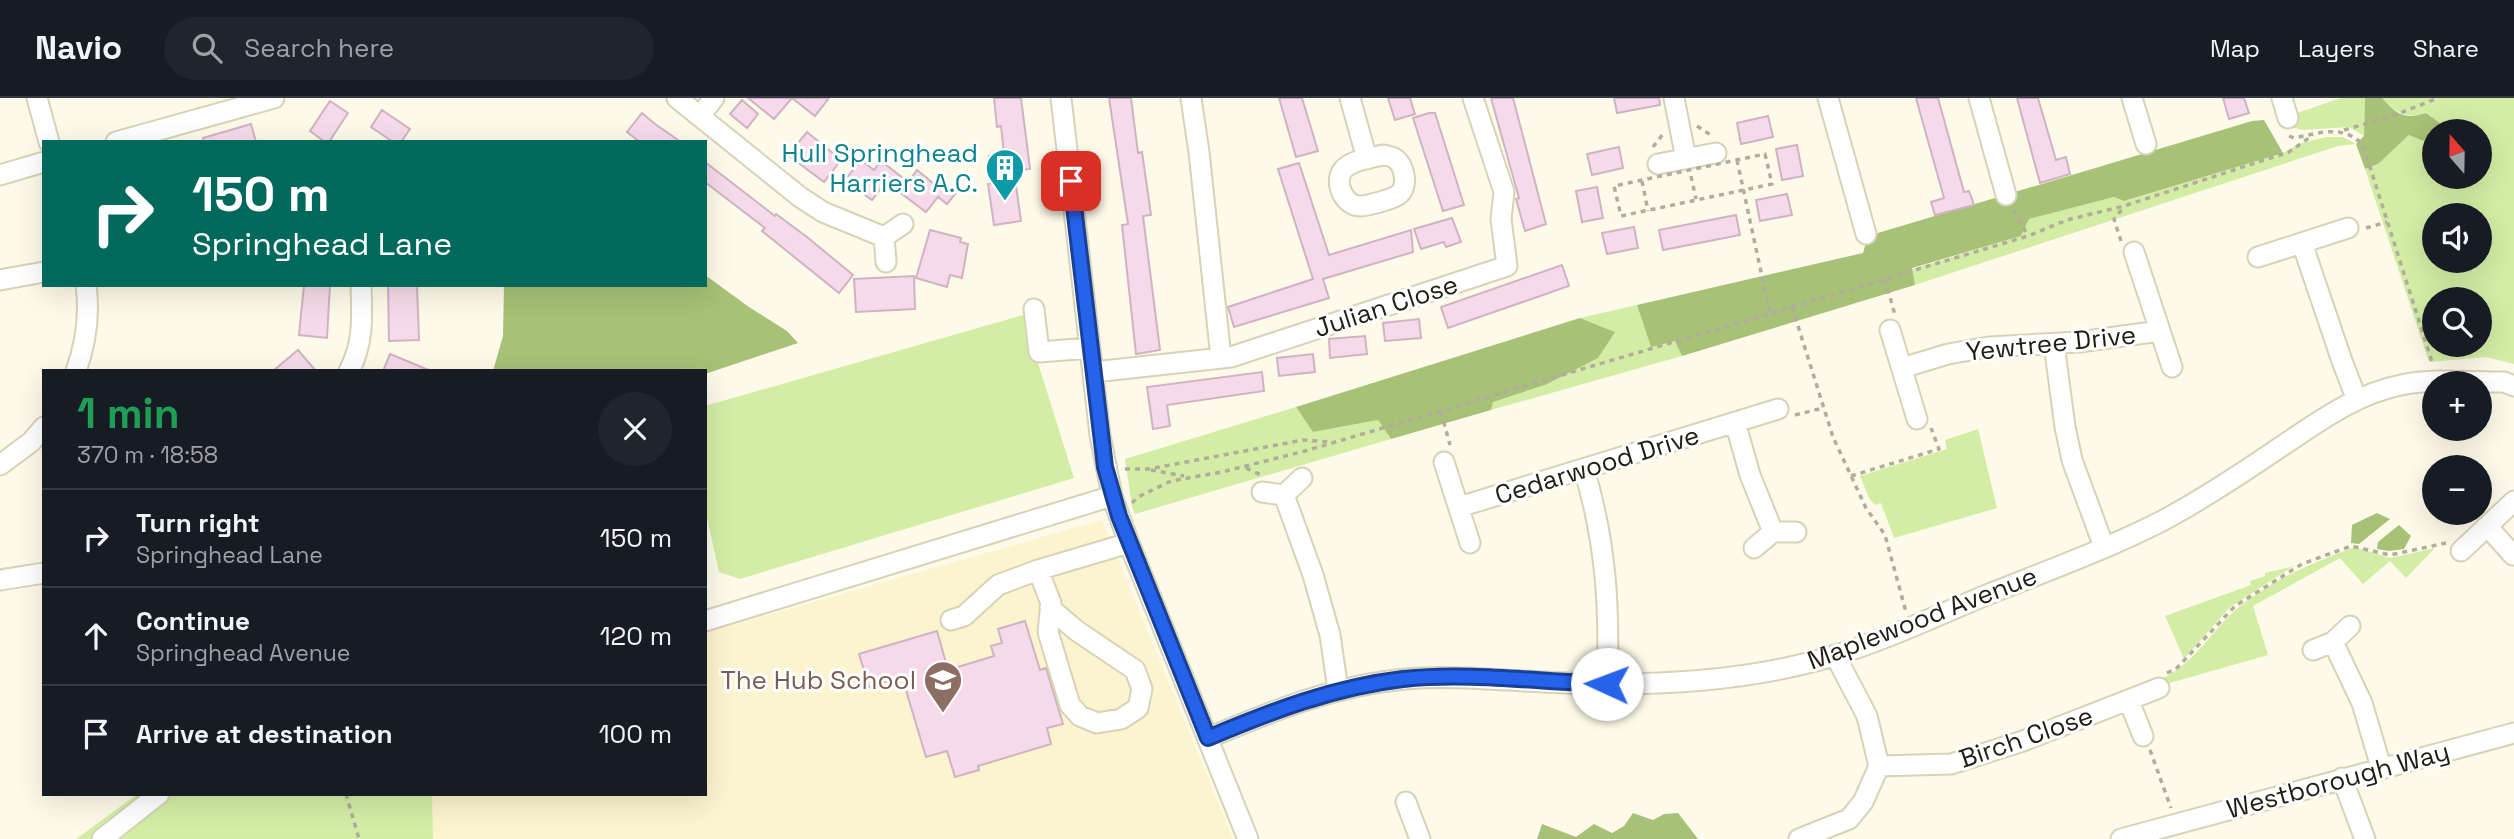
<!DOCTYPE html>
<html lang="en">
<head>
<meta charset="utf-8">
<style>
	body { margin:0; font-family:"Space Grotesk",sans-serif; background:#20242c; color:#f1f3f6; height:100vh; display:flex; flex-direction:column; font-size:26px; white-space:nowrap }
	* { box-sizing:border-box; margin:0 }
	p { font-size:23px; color:#9ea1a6 }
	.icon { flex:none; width:38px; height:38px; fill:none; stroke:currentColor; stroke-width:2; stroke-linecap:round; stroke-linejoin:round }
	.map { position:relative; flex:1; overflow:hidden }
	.drawer { position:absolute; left:42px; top:271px; width:665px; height:427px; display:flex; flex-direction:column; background:#171b24; border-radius:0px; box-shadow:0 7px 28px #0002 }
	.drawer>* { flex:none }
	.hud { position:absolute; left:42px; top:42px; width:665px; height:147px; border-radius:0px; box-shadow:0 7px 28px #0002; background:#00695c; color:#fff; overflow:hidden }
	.needle { width:46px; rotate:340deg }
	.controls { position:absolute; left:2422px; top:21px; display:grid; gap:14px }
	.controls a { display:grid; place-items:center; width:70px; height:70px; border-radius:50%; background:#171b24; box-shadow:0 7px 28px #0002; font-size:35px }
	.pin { position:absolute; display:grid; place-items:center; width:60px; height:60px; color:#fff; margin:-30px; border-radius:14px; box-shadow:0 4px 10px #0006 }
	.me { position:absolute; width:77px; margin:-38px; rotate:272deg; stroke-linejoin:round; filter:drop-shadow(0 0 5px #0008) }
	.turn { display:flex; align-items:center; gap:24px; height:147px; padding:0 35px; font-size:32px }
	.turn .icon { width:91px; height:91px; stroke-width:2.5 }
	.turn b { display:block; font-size:49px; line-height:60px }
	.round { display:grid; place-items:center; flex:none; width:74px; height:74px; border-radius:37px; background:#20242c }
	.head { display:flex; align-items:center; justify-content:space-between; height:119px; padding:0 35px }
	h1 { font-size:42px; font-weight:700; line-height:52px; color:#1e9e55 }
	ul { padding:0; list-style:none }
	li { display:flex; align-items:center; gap:21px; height:98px; padding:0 35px; border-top:2px solid #363941 }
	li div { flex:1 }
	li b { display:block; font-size:26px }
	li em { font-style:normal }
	header { display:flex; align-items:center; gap:42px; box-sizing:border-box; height:98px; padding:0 35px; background:#171b24; border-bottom:2px solid #363941 }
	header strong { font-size:33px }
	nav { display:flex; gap:38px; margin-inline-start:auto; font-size:24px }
	.search { width:490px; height:63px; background:#20242c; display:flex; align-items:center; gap:18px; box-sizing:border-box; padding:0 24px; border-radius:38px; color:#9ea1a6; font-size:26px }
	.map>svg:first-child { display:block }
</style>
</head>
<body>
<header>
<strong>Navio</strong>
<div class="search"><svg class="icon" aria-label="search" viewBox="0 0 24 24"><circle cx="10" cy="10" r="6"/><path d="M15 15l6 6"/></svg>Search here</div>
<nav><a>Map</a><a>Layers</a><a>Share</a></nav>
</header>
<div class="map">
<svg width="2514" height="741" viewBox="0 0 2514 741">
	<rect width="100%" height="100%" fill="#fefae9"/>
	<path fill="#fcf3cf" d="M 1102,422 L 1233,741 L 433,741 L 432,697 L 705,696 L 705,535 Z"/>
	<path fill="#d3eda5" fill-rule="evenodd" d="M 2341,0 L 2365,0 L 2364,38 L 2349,29 L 2301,32 L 2292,29 L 2285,19 Z
		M 2382,0 L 2514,0 L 2514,266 L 2486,259 L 2429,264 L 2365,71 L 2378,66 L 2409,37 L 2423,43 L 2434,35 L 2434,79 L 2480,79 L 2480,33 L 2438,33 L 2444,29 L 2426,15 C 2406,21 2396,15 2382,0 ZM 2434,117 L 2480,117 L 2480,163 L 2434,163 ZM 2434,201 L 2480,201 L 2480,247 L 2434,247 Z
		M 2326,39 L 2343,39 L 2356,46 L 2338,48 L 1915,187 L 1912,171 L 2021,138 L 2029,121 L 2114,99 L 2124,103 L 2283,55 L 2298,46 Z
		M 1637,207 L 1651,248 L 1675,242 L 1682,258 L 1491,312 L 1492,304 L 1545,287 L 1615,234 L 1580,220 Z
		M 1023,217 L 1074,380 L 740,481 L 719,474 L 705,411 L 705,308 Z
		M 1296,309 L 1313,334 L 1378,322 L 1391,341 L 1135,416 L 1132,409 L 1125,361 Z
		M 1978,331 L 1997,410 L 1894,440 L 1881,405 L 1875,407 L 1869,400 L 1860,378 L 1947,351 L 1945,342 Z
		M 2354,449 L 2390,460 L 2435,450 L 2406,480 L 2390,463 L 2363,486 L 2340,460 L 2253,508 L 2268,557 L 2166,586 L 2163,580 C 2191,567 2209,538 2230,517 C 2265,484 2311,466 2354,449 Z
		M 2294,468 L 2230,509 L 2184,561 L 2165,518 L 2251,487 L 2250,483 L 2265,478 L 2265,475 Z
		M 136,697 L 432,697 L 433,741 L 76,741 Z"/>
	<path fill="#a7c176" d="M 2365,0 L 2382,0 C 2397,16 2403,22 2426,15 L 2445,29 L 2434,33 L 2423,43 L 2409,37 L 2378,66 L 2365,71 L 2356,46 L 2364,38 Z
		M 2264,22 L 2283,55 L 2124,103 L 2114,99 L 2029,121 L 2021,138 L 1912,170 L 1915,187 L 1682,258 L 1675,243 L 1651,249 L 1637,207 L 1863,155 L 1868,138 L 2252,23 Z
		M 705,177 L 749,209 L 787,233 L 798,245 L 705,276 L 705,273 L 493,273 L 503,238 L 504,187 L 705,187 Z
		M 1580,220 L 1615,234 L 1598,260 L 1545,287 L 1493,304 L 1491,312 L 1391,341 L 1378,322 L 1313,334 L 1296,309 Z
		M 2377,415 L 2390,421 L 2359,446 L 2351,445 L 2352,427 Z
		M 2399,427 L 2411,438 L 2404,451 L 2389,453 L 2377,451 L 2378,444 Z
		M 1633,715 L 1653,722 L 1664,716 L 1678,715 L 1698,741 L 1537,741 L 1542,726 L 1576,739 L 1594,726 L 1612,735 L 1624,728 Z"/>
	<path fill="#f7dae9" stroke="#cfb3c2" stroke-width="2" d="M 748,0 L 792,0 L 774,21 Z
		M 792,0 L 829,0 L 815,18 Z
		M 994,0 L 1021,0 L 1030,71 L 1014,73 L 1021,123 L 994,127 L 988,86 L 993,85 L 989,58 L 1004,56 L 1001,28 L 997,29 Z
		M 1109,0 L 1131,0 L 1138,55 L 1142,54 L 1151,117 L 1143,118 L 1160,252 L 1136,256 L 1122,127 L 1128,126 Z
		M 1279,0 L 1302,0 L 1318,53 L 1296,59 Z
		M 1388,0 L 1410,0 L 1415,16 L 1395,22 Z
		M 1491,0 L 1513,0 L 1546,126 L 1525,133 L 1516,101 L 1519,100 Z
		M 1614,0 L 1659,0 L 1660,7 L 1617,15 Z
		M 1916,0 L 1938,0 L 1964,94 L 1969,93 L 1974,107 L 1935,117 L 1931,104 L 1944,100 Z
		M 2017,0 L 2038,0 L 2056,62 L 2066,59 L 2070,76 L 2040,85 Z
		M 2223,0 L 2244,0 L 2249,15 L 2229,21 Z
		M 742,2 L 758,16 L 747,30 L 730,16 Z
		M 330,3 L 348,15 L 329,44 L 325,44 L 310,33 Z
		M 382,12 L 410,31 L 401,44 L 393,44 L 371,29 Z
		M 642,15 L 655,26 L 681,44 L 640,44 L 627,34 Z
		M 1429,15 L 1435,15 L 1464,107 L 1443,113 L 1413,20 Z
		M 1768,18 L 1773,39 L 1741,46 L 1737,25 Z
		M 251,26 L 256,44 L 204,44 L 203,40 Z
		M 807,34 L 841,62 L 824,84 L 788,57 Z
		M 1797,47 L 1803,78 L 1782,82 L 1776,51 Z
		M 1619,49 L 1623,70 L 1592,77 L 1587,56 Z
		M 861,62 L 874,72 L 881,63 L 908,84 L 917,72 L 934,86 L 938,81 L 956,95 L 947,106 L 938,99 L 926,114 L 886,84 L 872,102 L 845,82 Z
		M 705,64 L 775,118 L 776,116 L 807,139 L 853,177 L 839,195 L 762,133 L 765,130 L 705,84 Z
		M 1299,65 L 1329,157 L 1411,132 L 1413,154 L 1323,181 L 1329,200 L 1234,229 L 1228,209 L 1313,181 L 1278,71 Z
		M 1597,89 L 1603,120 L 1582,124 L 1576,93 Z
		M 1787,96 L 1792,117 L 1760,123 L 1756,102 Z
		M 1736,117 L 1740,137 L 1663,152 L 1659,132 Z
		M 1452,120 L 1461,144 L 1446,149 L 1444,144 L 1421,151 L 1414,131 Z
		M 1634,129 L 1638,150 L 1607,156 L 1602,135 Z
		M 930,132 L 961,140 L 960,144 L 968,146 L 962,180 L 950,177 L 947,189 L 916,180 Z
		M 1562,167 L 1569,188 L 1448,230 L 1441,209 Z
		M 914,178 L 915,211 L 856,214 L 854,181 Z
		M 304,187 L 330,187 L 327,240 L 299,237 Z
		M 388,187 L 417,187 L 419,242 L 389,243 Z
		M 1419,221 L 1421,240 L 1385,243 L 1383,225 Z
		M 1365,238 L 1367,256 L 1330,260 L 1329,241 Z
		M 298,252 L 316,273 L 273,273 Z
		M 390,256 L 431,273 L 383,273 Z
		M 1313,256 L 1315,274 L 1279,278 L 1277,260 Z
		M 1262,274 L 1264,293 L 1167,307 L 1170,328 L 1153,331 L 1147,289 Z
		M 1025,523 L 1040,572 L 1046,570 L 1063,626 L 1047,630 L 1051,646 L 978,668 L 979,672 L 955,679 L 947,653 L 926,659 L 902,579 L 869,589 L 859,556 L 937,533 L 948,572 L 994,558 L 991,548 L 1002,545 L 998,531 Z"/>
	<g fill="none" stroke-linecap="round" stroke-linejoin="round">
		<g stroke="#d8d2b6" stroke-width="23">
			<path id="minor" d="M 37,0 L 49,44
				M 677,0 L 800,99 L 823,114 L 884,139
				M 1061,0 L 1100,337 L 1112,398 L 1129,445 L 1248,741
				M 1191,0 L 1199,54 L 1221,260
				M 1350,0 L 1367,61
				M 1674,0 L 1686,61
				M 1828,0 L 1866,136
				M 1979,0 L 2006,97
				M 2132,0 L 2146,46
				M 2282,0 L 2288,20
				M 700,18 L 714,0
				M 116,44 L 274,0
				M 1383,57 C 1387,58 1391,58 1394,60 C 1405,66 1409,90 1398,97 C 1390,102 1370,107 1361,108 C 1345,109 1333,85 1343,72 C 1351,62 1371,60 1383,57 Z
				M 1658,66 L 1716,55
				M 0,77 L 44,64
				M 2302,145 L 2342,263 L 2357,302
				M 2134,154 L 2172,269
				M 2258,159 L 2348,130
				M 886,164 L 884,139 L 903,126
				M 0,182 L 44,174
				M 1034,211 L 1039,254 L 1090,250
				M 1890,232 L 1917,321
				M 2054,246 L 2065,329 L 2072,362 L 2104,449
				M 1902,270 L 1948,256 L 1989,249 L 2079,244 L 2160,233
				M 76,273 C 86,245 90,217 86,187
				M 349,273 C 364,245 362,218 361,187
				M 1094,274 L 1231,259 L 1507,168 L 1501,121 L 1504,94 L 1473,0
				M 1735,324 L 1750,377 L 1773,434
				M 1444,364 L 1470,445
				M 0,367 L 31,344 L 44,329
				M 1584,371 C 1606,445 1610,509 1607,586
				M 1262,394 L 1284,397 L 1302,380
				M 1284,397 L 1313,477 L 1330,537 L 1338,592
				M 1459,409 L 1778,311
				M 2487,428 L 2513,457
				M 1754,450 L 1773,434 L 1796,434
				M 2461,453 L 2514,403
				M 0,482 L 44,475
				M 1050,510 L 1077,533 L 1135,572 L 1142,591 L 1138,610 L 1121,621 L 1097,625 L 1080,618 L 1070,607 L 1048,534 L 1051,505 L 1038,472 L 1129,445
				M 951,522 L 964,518 L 998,487 L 1038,472
				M 705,523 L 1112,398
				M 2333,544 L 2362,605 L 2381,669
				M 2313,552 L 2333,544 L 2350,528
				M 2129,603 L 2143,638
				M 1208,640 C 1272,613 1336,587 1406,581 C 1452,577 1497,582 1543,584 C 1638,589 1739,586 1830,559 C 1883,543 1934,519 1984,498 C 2044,474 2105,452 2162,423 C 2203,401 2241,376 2279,350 C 2317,325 2355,296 2401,287 C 2434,280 2470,284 2504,284 L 2514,288
				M 1879,668 L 1951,666 L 2023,643 L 2159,590
				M 2342,680 L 2365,741
				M 1406,704 L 1420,741
				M 102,741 L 159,696
				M 1799,741 L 1849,721 L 1863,704 L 1879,668 L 1867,618 L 1835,557
				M 2121,741 L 2514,635"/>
		</g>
		<path stroke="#b0ac9e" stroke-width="3.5" stroke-dasharray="5 5" stroke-linecap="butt" d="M 1697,28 L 1711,37
			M 2344,32 L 2390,19 L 2438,0
			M 2289,38 L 2294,40 C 2320,35 2343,26 2363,47 L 2433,267
			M 1653,49 L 1663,36
			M 1765,56 L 1772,86 L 1621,118 L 1614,88 Z
			M 1737,62 L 1770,216
			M 1691,78 L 1696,101
			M 1642,83 L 1648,113
			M 2014,112 L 2028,138
			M 2366,130 L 2387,124
			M 2121,143 L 2114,121 L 2123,110
			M 1885,181 L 1895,217
			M 1792,209 L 1833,339 L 1866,410 L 1885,437 L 1906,514
			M 1441,314 L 1450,347
			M 1795,317 L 1823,310
			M 1246,370 L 1261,377
			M 1125,371 L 1149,371 L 1303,342 L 1331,344
			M 1151,372 L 1184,378
			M 1851,378 L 1939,351 L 1931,330
			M 1132,405 L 1138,399 L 1171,383 L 1222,374 L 1305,353 L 1792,209 L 2028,138 L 2067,122 L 2124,108 L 2289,54 L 2313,37
			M 2167,575 L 2176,571 L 2235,508 L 2302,466 L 2351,448 L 2390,457 L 2446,445
			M 2150,652 L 2171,710
			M 346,696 L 359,741"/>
		<use href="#minor" stroke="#fff" stroke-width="19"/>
	</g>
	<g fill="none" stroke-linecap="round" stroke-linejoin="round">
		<g stroke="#184099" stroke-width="18">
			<path id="route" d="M 1071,83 L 1105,369 L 1119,418 L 1208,640 C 1272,613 1334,589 1403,581 C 1470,574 1540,584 1607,586"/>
		</g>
		<use href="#route" stroke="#2563eb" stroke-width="12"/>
	</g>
	<defs>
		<g id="building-pin" transform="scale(2.0125)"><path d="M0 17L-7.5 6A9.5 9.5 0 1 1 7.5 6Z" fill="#0f9aa8" stroke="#fff"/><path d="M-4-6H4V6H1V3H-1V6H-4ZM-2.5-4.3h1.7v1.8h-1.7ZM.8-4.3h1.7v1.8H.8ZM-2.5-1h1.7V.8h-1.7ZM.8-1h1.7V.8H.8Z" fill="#fff"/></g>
		<g id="school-pin" transform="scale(2.0125)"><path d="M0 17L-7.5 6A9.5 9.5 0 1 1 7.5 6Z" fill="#8d6e63" stroke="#fff"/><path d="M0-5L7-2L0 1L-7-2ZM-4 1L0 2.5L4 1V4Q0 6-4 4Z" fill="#fff"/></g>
	</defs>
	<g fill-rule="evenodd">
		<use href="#building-pin" x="1005" y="70"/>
		<use href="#school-pin" x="943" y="582"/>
	</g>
	<g text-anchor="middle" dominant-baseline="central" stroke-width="6" stroke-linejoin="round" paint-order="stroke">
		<g font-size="26" fill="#0d838f" stroke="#fff" text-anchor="end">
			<text x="978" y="55">Hull Springhead<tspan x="978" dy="30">Harriers A.C.</tspan></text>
		</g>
		<g font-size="26" fill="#201d13" stroke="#fff">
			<text transform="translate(1386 208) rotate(-18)">Julian Close</text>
			<text transform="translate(2051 245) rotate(-6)">Yewtree Drive</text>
			<text transform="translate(1597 367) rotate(-17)">Cedarwood Drive</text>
			<text transform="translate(1922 520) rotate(-21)">Maplewood Avenue</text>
			<text transform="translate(2026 639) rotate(-19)">Birch Close</text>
			<text transform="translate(2338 682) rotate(-15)">Westborough Way</text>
		</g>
		<g font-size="26" fill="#785e54" stroke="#fff" text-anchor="end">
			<text x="916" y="582">The Hub School</text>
		</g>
	</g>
</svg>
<div class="controls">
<a><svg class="needle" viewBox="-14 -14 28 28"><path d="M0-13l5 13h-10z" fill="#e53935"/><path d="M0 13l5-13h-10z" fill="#9ea1a6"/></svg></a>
<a><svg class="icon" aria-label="sound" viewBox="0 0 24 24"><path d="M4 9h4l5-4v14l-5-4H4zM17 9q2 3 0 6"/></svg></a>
<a><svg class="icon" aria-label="search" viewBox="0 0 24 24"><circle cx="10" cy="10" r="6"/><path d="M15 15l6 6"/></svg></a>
<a>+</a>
<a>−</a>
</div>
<div class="pin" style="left:1071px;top:83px;background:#d93025"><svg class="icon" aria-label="arrive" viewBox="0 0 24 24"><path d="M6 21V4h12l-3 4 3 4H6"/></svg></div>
<svg class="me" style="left:1607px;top:586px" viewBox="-20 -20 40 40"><circle r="19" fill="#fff"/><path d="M0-13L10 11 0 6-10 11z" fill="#2563eb"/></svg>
<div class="hud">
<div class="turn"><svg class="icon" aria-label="right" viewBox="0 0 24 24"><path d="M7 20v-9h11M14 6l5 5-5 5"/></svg><div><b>150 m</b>Springhead Lane</div></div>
</div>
<section class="drawer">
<div class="head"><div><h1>1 min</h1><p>370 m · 18:58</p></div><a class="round"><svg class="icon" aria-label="close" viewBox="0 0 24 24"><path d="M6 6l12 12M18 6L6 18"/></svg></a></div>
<ul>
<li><svg class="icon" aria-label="right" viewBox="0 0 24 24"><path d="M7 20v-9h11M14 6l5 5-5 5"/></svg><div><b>Turn right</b><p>Springhead Lane</p></div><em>150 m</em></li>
<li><svg class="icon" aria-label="ahead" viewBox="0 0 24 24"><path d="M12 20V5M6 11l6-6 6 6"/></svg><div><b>Continue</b><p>Springhead Avenue</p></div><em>120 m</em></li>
<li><svg class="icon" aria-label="arrive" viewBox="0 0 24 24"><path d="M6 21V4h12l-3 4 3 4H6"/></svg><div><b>Arrive at destination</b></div><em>100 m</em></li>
</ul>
</section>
</div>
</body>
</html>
